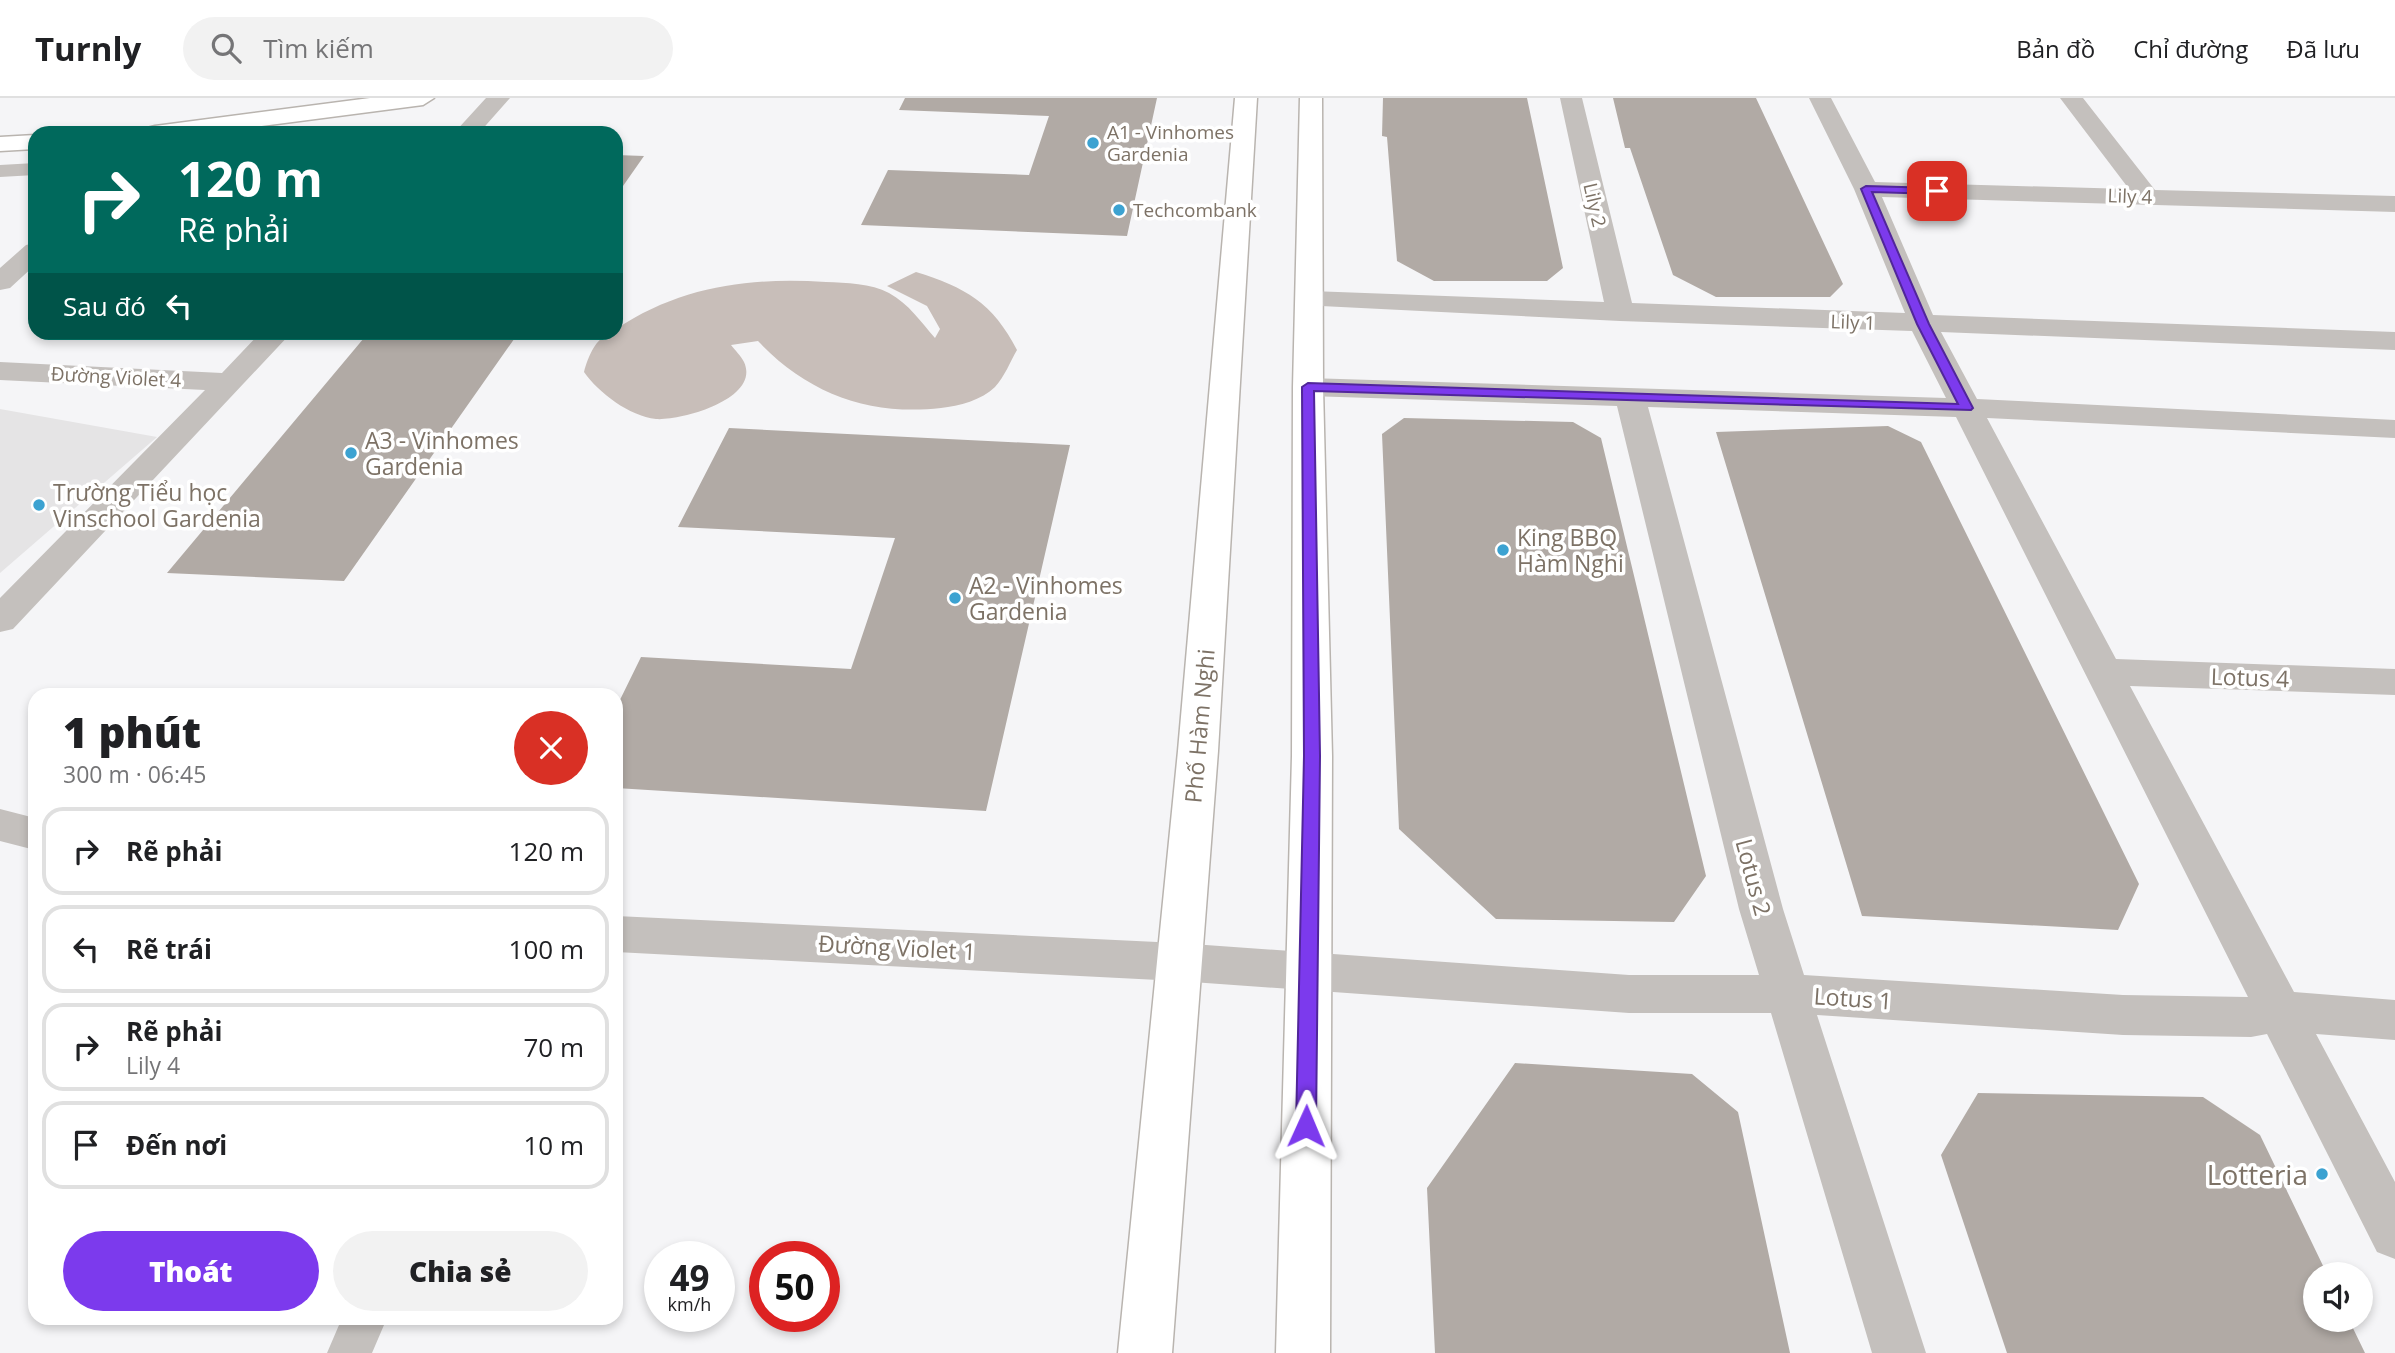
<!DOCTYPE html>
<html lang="vi">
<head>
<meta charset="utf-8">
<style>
	body { margin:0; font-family:"Open Sans",sans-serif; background:#f2f2f2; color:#202124; height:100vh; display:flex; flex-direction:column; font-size:26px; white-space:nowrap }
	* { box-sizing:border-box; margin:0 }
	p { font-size:23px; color:#757577 }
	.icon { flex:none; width:38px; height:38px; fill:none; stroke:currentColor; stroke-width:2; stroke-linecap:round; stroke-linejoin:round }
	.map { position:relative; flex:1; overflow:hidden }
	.panel { position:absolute; left:28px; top:590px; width:595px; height:637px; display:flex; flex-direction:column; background:#fff; border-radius:21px; box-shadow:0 4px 10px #0003 }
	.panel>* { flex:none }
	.guide { position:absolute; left:28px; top:28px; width:595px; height:214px; border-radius:21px; box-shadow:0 4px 10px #0003; background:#00695c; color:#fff; overflow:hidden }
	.fabs { position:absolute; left:2303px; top:1164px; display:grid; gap:14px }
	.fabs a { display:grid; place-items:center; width:70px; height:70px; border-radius:50%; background:#fff; box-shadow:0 4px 10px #0003; font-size:35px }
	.speed { position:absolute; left:644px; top:1143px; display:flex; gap:14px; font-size:35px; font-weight:700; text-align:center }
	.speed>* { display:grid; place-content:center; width:91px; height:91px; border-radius:50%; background:#fff; box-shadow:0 4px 10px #0003; line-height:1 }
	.speed small { font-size:18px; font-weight:400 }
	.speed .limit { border:10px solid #d22; background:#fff; color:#111 }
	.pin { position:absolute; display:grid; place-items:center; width:60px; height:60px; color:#fff; margin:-30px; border-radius:14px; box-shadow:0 4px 10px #0006 }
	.me { position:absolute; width:77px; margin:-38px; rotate:1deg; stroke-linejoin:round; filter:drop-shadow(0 0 5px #0008) }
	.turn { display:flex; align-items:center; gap:24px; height:147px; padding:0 35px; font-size:32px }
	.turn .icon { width:91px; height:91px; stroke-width:2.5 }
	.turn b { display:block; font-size:49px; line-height:60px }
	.then { display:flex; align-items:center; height:66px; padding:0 35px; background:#0003; gap:14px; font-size:26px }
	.round { display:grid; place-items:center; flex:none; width:74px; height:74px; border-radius:37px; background:#f2f2f2 }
	.summary { display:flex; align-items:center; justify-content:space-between; height:119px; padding:0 35px }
	h1 { font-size:42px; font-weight:800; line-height:52px }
	.action { display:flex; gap:14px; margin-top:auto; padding:14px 35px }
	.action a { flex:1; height:80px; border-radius:42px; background:#7c3aed; color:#fff; font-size:28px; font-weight:800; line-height:80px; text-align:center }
	.action a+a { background:#f2f2f2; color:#202124 }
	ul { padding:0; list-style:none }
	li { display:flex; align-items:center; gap:21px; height:88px; margin:0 14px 10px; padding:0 21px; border:4px solid #e0e0e0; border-radius:21px }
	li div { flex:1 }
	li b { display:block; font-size:26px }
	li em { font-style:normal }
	header { display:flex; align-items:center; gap:42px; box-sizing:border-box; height:98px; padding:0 35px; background:#fff; border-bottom:2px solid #e0e0e0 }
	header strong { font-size:33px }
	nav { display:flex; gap:38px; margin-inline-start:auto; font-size:24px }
	.search { width:490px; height:63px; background:#f2f2f2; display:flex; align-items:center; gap:18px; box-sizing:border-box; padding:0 24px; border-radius:38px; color:#757577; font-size:26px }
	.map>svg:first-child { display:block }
</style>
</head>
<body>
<header>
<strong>Turnly</strong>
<div class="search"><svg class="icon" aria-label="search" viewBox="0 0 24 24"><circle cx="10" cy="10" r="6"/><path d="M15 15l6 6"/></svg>Tìm kiếm</div>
<nav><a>Bản đồ</a><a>Chỉ đường</a><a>Đã lưu</a></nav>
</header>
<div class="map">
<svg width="2395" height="1255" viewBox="0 0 2395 1255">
	<rect width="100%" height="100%" fill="#f5f5f7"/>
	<path fill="#e5e4e5" d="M 0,311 L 157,339 L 0,475 Z"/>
	<path fill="#c8beb9" d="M 916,174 C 965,189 993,205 1017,252 C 1010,264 1005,278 995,289 C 982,302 959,308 941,310 C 870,318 808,296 758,243 L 731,247 C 735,252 741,258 744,264 C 761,301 681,323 656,321 C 629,318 599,295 584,274 C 588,259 597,235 616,234 L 616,231 C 681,188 750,179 826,184 C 846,185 871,185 889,195 C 909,206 921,224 935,240 L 940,231 L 927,208 L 887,188 Z"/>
	<path fill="#b1aaa5" d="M 905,0 L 1157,0 L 1127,138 L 861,127 L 888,72 L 1029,77 L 1049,18 L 899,12 Z
		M 1383,0 L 1527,0 L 1563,170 L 1547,183 L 1434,183 L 1397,163 L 1387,39 L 1382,38 Z
		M 1613,0 L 1756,0 L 1843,186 L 1830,199 L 1716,199 L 1673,177 L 1630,50 L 1625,50 Z
		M 616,57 L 644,58 L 616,98 Z
		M 369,234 L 519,234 L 344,483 L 167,475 Z
		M 1404,320 L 1573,324 L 1601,340 L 1706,778 L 1674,824 L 1496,821 L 1399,731 L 1382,336 Z
		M 1888,328 L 1921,344 L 2139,786 L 2118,832 L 1862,818 L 1716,334 Z
		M 729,330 L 1070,347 L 986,713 L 616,690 L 616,610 L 641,559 L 851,571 L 895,440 L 678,429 Z
		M 1515,965 L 1692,976 L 1738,1014 L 1790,1255 L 1435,1255 L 1427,1090 Z
		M 1978,995 L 2203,999 L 2260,1037 L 2327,1176 L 2315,1176 L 2315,1222 L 2349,1222 L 2365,1255 L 2007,1255 L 1941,1057 Z"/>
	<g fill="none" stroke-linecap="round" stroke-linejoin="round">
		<g stroke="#b9b4af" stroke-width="3">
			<path id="secondary" d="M 370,0 L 434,0 L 423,7 L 209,35 L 143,35 L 147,30 L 155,28 Z
				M 1235,0 L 1257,0 L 1218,653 L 1172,1255 L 1118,1255 L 1178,653 Z
				M 1300,0 L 1322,0 L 1323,289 L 1332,658 L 1330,1255 L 1276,1255 L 1292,658 L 1293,289 Z
				M 35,37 L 35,51 L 0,53 L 0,39 Z"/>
		</g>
		<path fill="#c4c0bd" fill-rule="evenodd" d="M 35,65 L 35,77 L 0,79 L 0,67 Z
			M 342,1220 L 387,1220 L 372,1255 L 327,1255 Z"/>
		<path fill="#c4c0bd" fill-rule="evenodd" d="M 486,0 L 510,0 L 479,35 L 454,35 Z
			M 1560,0 L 1582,0 L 1632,205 L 1905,215 L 1854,91 L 1809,0 L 1831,0 L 1875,84 L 2129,91 L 2060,0 L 2083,0 L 2155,92 L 2395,98 L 2395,114 L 1882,99 L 1933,217 L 2395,234 L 2395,252 L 1941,234 L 1977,301 L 2395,322 L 2395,340 L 1987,320 L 2116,561 L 2395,571 L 2395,597 L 2130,588 L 2294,894 L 2395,902 L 2395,942 L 2316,936 L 2395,1084 L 2395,1161 L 2377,1154 L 2267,936 L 2251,939 L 2123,937 L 1817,917 L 1926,1255 L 1872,1255 L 1771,915 L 1629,915 L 1178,883 L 616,854 L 616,818 L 1178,845 L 1629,877 L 1759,877 L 1739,811 L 1617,308 L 1308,298 L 1297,295 L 1293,289 L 1297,283 L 1308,280 L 1946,300 L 1912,233 L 1620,223 L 1301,207 L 1297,201 L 1301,195 L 1311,193 L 1604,204 ZM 1648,309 L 1956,319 L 2248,899 L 2123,897 L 1804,877 L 1783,811 Z
			M 35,145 L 35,167 L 10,190 L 0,192 L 0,170 L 26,147 Z
			M 261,234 L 292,234 L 13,531 L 0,534 L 0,500 L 205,292 L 0,282 L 0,264 L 222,275 Z
			M 0,711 L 35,720 L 35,752 L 0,743 Z"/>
		<use href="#secondary" fill="#fff" fill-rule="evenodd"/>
	</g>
	<path fill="#7c3aed" stroke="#51269a" stroke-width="2" d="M 1866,88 L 1937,90 L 1943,93 L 1937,96 L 1872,94 L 1929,226 L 1973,310 L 1971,312 L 1314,293 L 1320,658 L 1316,1028 L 1313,1035 L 1306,1037 L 1299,1035 L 1296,1028 L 1304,658 L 1302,289 L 1308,285 L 1958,306 L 1917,226 L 1861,91 Z"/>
	<g fill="#3ca2d1" stroke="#fff" stroke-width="2.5">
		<circle cx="1093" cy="45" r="7"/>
		<circle cx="1119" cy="112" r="7"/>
		<circle cx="351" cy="355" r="7"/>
		<circle cx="39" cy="407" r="7"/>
		<circle cx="1503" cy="452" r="7"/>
		<circle cx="955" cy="500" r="7"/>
		<circle cx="2322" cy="1076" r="7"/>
	</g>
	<g text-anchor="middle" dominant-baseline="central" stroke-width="7" stroke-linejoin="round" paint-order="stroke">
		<g font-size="19" fill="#7d7266" stroke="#fff" text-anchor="start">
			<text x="1107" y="34">A1 - Vinhomes<tspan x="1107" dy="22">Gardenia</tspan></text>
			<text x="1133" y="112">Techcombank</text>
		</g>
		<g font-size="19" fill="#7d7266" stroke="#fff">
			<text transform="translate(2130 98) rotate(2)">Lily 4</text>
			<text transform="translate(1595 107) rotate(77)">Lily 2</text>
			<text transform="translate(1853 224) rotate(2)">Lily 1</text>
			<text transform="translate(116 279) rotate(3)">Đường Violet 4</text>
		</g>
		<g font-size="23" fill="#7d7266" stroke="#fff" text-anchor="start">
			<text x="365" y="342">A3 - Vinhomes<tspan x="365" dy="26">Gardenia</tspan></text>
			<text x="53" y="394">Trường Tiểu học<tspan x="53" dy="26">Vinschool Gardenia</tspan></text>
			<text x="1517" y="439">King BBQ<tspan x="1517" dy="26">Hàm Nghi</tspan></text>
			<text x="969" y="487">A2 - Vinhomes<tspan x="969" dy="26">Gardenia</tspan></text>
		</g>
		<g font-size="23" fill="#7d7266" stroke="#fff">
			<text transform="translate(2250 579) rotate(2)">Lotus 4</text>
			<text transform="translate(1199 628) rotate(-85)">Phố Hàm Nghi</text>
			<text transform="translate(1754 779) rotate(75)">Lotus 2</text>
			<text transform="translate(897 849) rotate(3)">Đường Violet 1</text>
			<text transform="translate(1853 900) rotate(4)">Lotus 1</text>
		</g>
		<g font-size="28" fill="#7d7266" stroke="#fff" text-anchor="end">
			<text x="2308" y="1076">Lotteria</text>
		</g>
	</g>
</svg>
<div class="fabs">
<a><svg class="icon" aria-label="sound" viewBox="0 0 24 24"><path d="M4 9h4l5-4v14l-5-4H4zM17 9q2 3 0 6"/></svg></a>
</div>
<div class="speed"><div>49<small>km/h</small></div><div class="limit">50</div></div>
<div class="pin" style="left:1937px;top:93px;background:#d93025"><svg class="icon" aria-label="arrive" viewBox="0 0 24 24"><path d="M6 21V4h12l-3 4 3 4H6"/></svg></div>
<svg class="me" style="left:1306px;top:1028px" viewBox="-20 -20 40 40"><path d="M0-17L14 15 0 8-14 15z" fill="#7c3aed" stroke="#fff" stroke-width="4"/></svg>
<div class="guide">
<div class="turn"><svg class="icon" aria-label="right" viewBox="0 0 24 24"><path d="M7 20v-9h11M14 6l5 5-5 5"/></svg><div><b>120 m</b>Rẽ phải</div></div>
<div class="then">Sau đó<svg class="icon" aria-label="left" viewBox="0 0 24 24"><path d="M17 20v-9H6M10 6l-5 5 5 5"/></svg></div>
</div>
<section class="panel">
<div class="summary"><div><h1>1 phút</h1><p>300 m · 06:45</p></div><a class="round" style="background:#d93025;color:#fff"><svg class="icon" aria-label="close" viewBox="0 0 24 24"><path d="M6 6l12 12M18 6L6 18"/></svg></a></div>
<ul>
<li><svg class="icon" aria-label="right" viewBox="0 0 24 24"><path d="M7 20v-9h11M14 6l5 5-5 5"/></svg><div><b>Rẽ phải</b></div><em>120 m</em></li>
<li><svg class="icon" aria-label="left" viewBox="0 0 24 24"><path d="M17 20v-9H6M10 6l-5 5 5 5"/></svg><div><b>Rẽ trái</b></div><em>100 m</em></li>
<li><svg class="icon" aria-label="right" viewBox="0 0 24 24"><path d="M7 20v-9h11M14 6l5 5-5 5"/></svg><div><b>Rẽ phải</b><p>Lily 4</p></div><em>70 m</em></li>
<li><svg class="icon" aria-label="arrive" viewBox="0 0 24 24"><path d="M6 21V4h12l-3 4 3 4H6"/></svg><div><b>Đến nơi</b></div><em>10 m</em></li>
</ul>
<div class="action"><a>Thoát</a><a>Chia sẻ</a></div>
</section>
</div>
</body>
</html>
